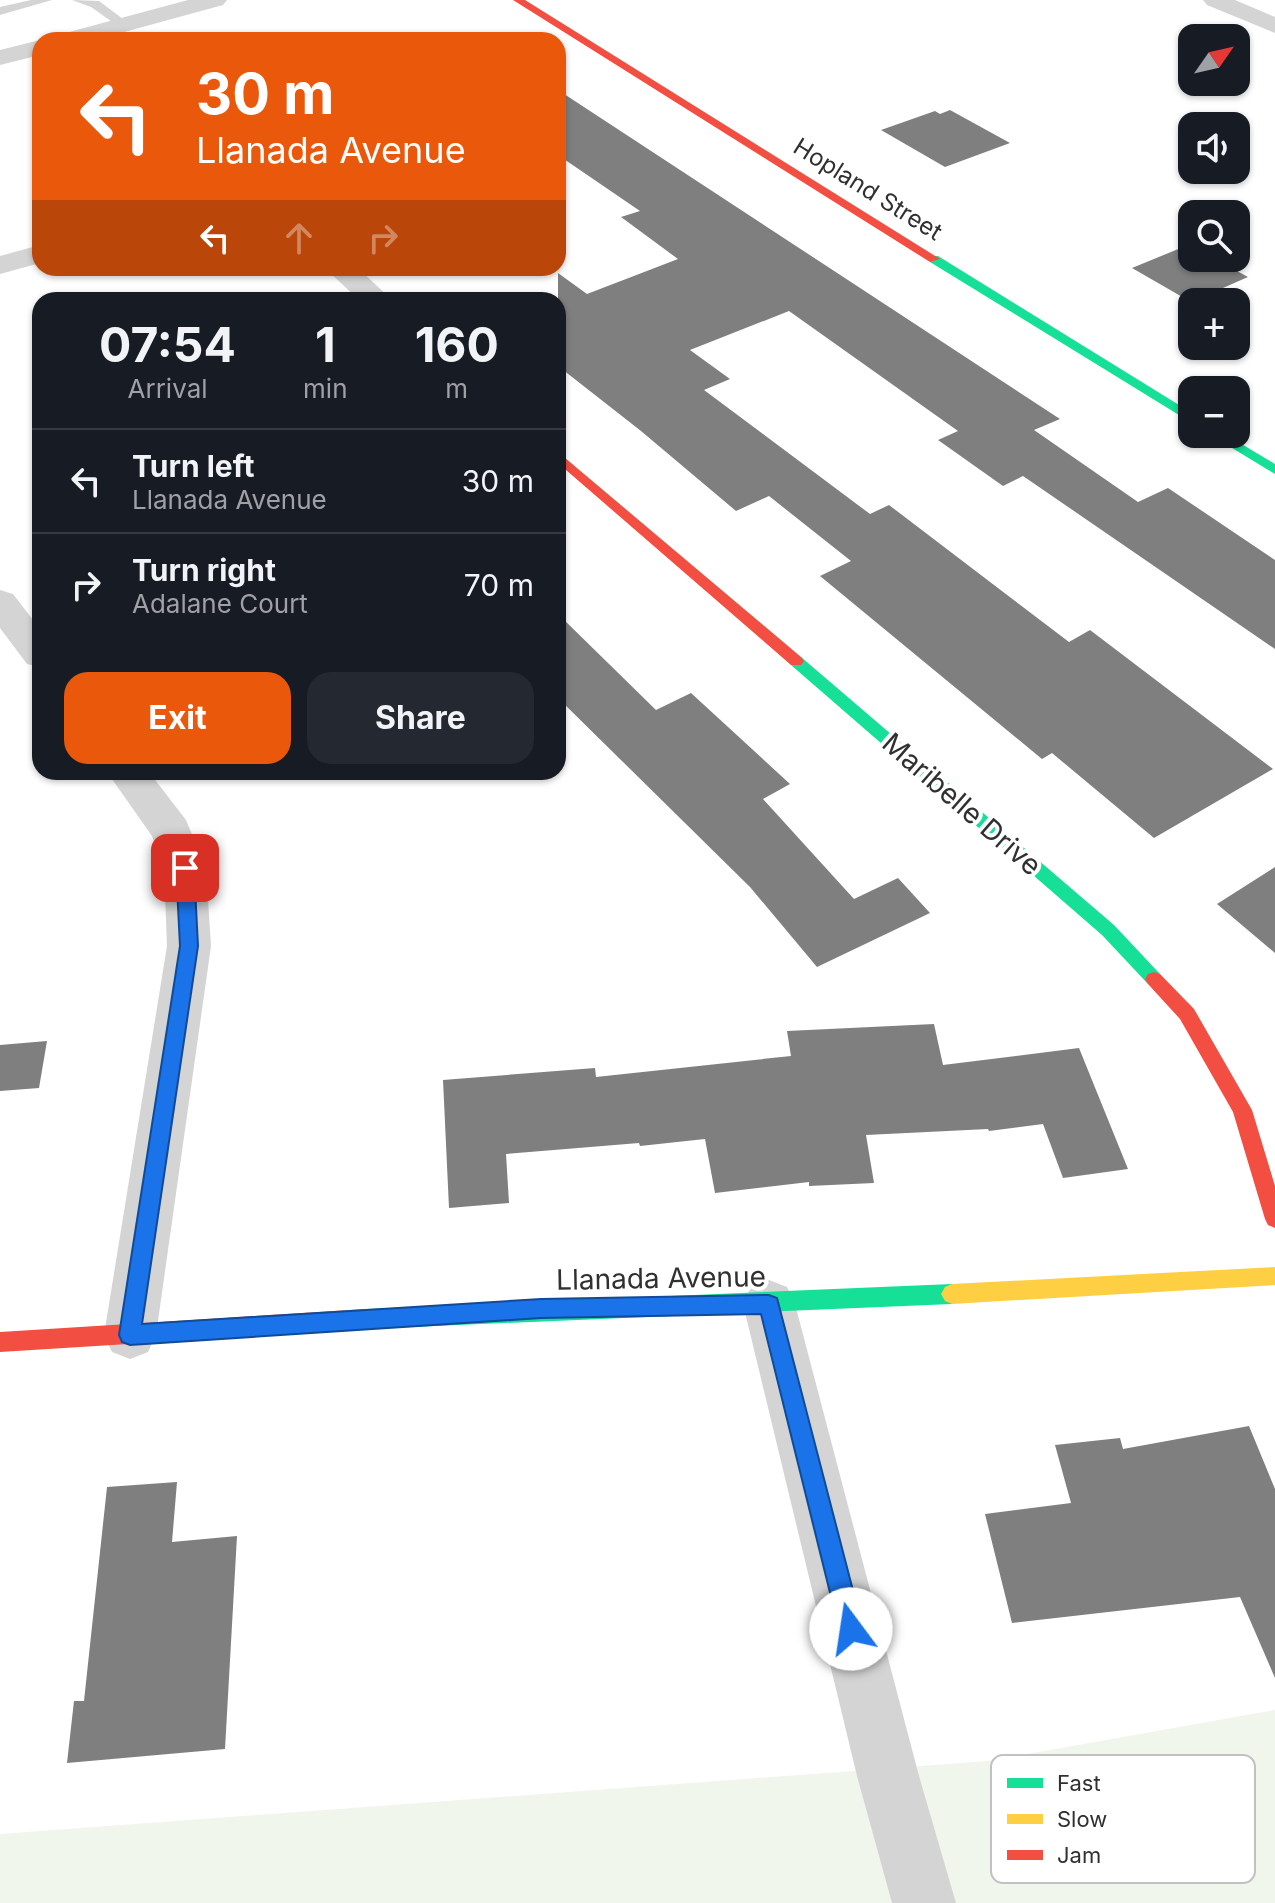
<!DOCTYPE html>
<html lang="en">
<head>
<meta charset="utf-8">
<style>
	body { margin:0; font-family:Inter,sans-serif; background:#242831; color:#f1f3f6; height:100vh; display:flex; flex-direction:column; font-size:30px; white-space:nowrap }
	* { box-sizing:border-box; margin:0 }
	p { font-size:26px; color:#9ea1a6 }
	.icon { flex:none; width:44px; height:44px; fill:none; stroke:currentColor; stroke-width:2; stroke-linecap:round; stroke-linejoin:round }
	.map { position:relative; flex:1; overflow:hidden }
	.panel { position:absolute; left:32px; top:292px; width:534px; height:488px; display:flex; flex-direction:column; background:#171b24; border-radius:24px; box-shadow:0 2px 6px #0004 }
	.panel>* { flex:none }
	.banner { position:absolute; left:32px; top:32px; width:534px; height:244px; border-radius:24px; box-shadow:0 2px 6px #0004; background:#ea580c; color:#fff; overflow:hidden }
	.needle { width:52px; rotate:56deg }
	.controls { position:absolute; left:1178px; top:24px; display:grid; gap:16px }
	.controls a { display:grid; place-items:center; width:72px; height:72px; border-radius:16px; background:#171b24; box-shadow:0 2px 6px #0004; font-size:40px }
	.pin { position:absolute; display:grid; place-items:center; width:68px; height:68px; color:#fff; margin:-34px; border-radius:16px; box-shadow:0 4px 12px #0006 }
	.me { position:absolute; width:88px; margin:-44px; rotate:346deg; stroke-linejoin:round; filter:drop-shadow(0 0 6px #0008) }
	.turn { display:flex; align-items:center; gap:28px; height:168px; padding:0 32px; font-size:36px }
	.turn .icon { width:104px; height:104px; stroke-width:2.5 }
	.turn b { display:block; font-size:56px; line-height:68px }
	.lanes { display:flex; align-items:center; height:76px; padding:0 32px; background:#0003; justify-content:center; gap:40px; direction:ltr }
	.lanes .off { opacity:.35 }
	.eta { display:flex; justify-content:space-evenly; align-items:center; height:136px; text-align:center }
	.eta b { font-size:48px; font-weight:700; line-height:56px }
	.action { display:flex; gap:16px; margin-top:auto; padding:16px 32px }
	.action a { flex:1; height:92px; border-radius:24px; background:#ea580c; color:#fff; font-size:32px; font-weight:700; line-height:92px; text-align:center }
	.action a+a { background:#242831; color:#f1f3f6 }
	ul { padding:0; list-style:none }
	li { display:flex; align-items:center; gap:24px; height:104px; padding:0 32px; border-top:2px solid #363941 }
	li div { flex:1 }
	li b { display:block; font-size:30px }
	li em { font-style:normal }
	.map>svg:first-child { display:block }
</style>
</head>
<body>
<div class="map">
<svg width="1275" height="1903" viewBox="0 0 1275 1903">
	<rect width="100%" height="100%" fill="#fff"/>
	<path fill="#f1f6ec" d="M 1275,1710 L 1275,1903 L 0,1903 L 0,1834 L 988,1761 Z"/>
	<path fill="#7f7f7f" d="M 558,90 L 1060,419 L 1034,430 L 1138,502 L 1168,488 L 1275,560 L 1275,649 L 1023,476 L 1003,486 L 938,440 L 958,431 L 789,311 L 690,350 L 730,379 L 704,390 L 870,514 L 889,505 L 1069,642 L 1090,630 L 1273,769 L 1154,838 L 1052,753 L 1042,759 L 820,576 L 851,561 L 769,496 L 736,511 L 641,431 L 558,366 L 558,273 L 587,294 L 678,259 L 621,217 L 640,211 L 558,155 Z
		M 950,110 L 1010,143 L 945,167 L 881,130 L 935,111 L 940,114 Z
		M 1188,245 L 1192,247 L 1192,258 L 1213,258 L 1248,277 L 1191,302 L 1132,268 Z
		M 558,614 L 656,710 L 691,693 L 790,784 L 763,799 L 854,899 L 898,878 L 930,913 L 817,967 L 750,887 L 558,698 Z
		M 1275,867 L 1275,953 L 1217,904 Z
		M 934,1024 L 943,1065 L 1079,1048 L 1128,1169 L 1063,1178 L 1043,1124 L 989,1131 L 988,1129 L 866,1135 L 874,1183 L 809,1186 L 809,1182 L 715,1193 L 705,1139 L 640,1146 L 639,1143 L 506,1154 L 509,1203 L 449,1208 L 443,1080 L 595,1068 L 596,1077 L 791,1056 L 787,1031 Z
		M 47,1041 L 39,1088 L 0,1091 L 0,1045 Z
		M 1249,1426 L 1275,1489 L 1275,1678 L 1240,1597 L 1012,1623 L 985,1514 L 1071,1503 L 1055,1445 L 1120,1438 L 1123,1449 Z
		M 177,1482 L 172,1542 L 237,1536 L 225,1749 L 67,1763 L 74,1701 L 84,1701 L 107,1487 Z"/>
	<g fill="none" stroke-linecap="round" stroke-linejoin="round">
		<path fill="#d4d4d4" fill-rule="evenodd" d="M 31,0 L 52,0 L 0,15 L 0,7 Z
			M 72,0 L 99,1 L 131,25 L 121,28 L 91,7 Z"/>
		<path fill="#d4d4d4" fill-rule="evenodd" d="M 188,0 L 227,0 L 223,5 L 95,40 L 55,40 L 58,35 Z
			M 1203,0 L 1235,0 L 1275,17 L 1275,33 L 1207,5 Z
			M 40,40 L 40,55 L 0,65 L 0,50 Z
			M 40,245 L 40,263 L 0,274 L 0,256 Z
			M 325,268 L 358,268 L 392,300 L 359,300 Z
			M 0,590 L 13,594 L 40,629 L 40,667 L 27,664 L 0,628 Z
			M 107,772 L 149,772 L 186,820 L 206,868 L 211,946 L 156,1335 L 148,1352 L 130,1359 L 112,1352 L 104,1335 L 167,946 L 164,868 L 152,836 Z
			M 769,1280 L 787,1287 L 795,1304 L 919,1776 L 956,1903 L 892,1903 L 857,1776 L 743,1304 L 751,1287 Z"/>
		<path fill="#16e098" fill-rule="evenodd" d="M 930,256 L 938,256 L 1192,413 L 1192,423 L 930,262 Z
			M 1209,434 L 1225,434 L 1275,464 L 1275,474 Z
			M 796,656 L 801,657 L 1114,925 L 1160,974 L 1163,979 L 1160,984 L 1148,984 L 1102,935 L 791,665 L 788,661 Z
			M 952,1284 L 959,1287 L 963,1294 L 959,1301 L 952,1304 L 366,1329 L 358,1326 L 355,1319 L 358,1312 L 366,1309 Z"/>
		<path fill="#ffcf43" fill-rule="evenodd" d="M 1275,1267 L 1275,1285 L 952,1304 L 945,1301 L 941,1294 L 945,1287 L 952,1284 Z"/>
		<path fill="#f24e42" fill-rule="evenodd" d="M 513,0 L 525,0 L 940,259 L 930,262 Z
			M 558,452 L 801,657 L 804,661 L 801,665 L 791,665 L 558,463 Z
			M 1154,972 L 1160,974 L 1194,1009 L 1252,1110 L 1275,1186 L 1275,1228 L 1268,1225 L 1265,1219 L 1233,1112 L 1180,1019 L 1148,984 L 1145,979 L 1148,974 Z
			M 366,1309 L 374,1312 L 377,1319 L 374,1326 L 366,1329 L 0,1352 L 0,1332 Z"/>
	</g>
	<path fill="#1a73e8" stroke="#114b97" stroke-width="2" d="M 185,862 L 194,868 L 198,946 L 142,1324 L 541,1299 L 769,1295 L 777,1298 L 863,1629 L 860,1638 L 851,1641 L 842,1638 L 839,1629 L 761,1314 L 541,1318 L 130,1345 L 122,1342 L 119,1335 L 180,946 L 176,868 Z"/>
	<g text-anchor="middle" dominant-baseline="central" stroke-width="8" stroke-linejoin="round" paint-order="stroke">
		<g font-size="24" fill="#303030" stroke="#fff">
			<text transform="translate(868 189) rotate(32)">Hopland Street</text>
		</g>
		<g font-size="28" fill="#303030" stroke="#fff">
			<text transform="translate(962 804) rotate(41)">Maribelle Drive</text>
			<text transform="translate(661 1278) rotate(-1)">Llanada Avenue</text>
		</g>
	</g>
	<rect x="991" y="1755" width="264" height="128" rx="12" fill="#fff" stroke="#c1c1c1" stroke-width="2"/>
	<rect x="1007" y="1778" width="36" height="10" fill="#16e098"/>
	<rect x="1007" y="1814" width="36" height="10" fill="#ffcf43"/>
	<rect x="1007" y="1850" width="36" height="10" fill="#f24e42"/>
	<g font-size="22" fill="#303030">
		<text x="1057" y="1791">Fast</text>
		<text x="1057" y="1827">Slow</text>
		<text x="1057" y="1863">Jam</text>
	</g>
</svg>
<div class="controls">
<a><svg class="needle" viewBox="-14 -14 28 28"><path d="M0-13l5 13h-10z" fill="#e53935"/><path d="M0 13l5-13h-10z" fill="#9ea1a6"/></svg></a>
<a><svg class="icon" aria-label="sound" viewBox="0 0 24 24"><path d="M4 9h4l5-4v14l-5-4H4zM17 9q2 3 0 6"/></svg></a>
<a><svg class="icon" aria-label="search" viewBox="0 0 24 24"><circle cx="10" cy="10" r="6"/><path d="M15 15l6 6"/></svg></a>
<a>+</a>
<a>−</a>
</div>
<div class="pin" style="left:185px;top:868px;background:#d93025"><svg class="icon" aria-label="arrive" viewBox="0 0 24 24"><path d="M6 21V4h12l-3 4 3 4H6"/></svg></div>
<svg class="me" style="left:851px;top:1629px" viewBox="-20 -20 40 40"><circle r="19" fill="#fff"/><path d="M0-13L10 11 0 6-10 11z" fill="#1a73e8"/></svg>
<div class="banner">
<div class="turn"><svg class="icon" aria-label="left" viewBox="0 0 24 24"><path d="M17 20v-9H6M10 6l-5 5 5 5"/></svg><div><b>30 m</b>Llanada Avenue</div></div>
<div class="lanes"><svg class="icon" aria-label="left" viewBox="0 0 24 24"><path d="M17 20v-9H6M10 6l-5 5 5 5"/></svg><svg class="icon off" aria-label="ahead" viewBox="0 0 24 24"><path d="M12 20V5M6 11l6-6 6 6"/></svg><svg class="icon off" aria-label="right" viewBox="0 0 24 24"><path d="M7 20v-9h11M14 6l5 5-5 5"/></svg></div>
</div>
<section class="panel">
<div class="eta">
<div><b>07:54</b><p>Arrival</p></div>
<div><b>1</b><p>min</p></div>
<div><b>160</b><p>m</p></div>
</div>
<ul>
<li><svg class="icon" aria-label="left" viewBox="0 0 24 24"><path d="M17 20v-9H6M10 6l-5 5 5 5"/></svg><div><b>Turn left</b><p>Llanada Avenue</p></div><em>30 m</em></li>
<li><svg class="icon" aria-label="right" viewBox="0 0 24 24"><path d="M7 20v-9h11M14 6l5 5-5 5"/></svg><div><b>Turn right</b><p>Adalane Court</p></div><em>70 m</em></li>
</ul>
<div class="action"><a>Exit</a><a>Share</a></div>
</section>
</div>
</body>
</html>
